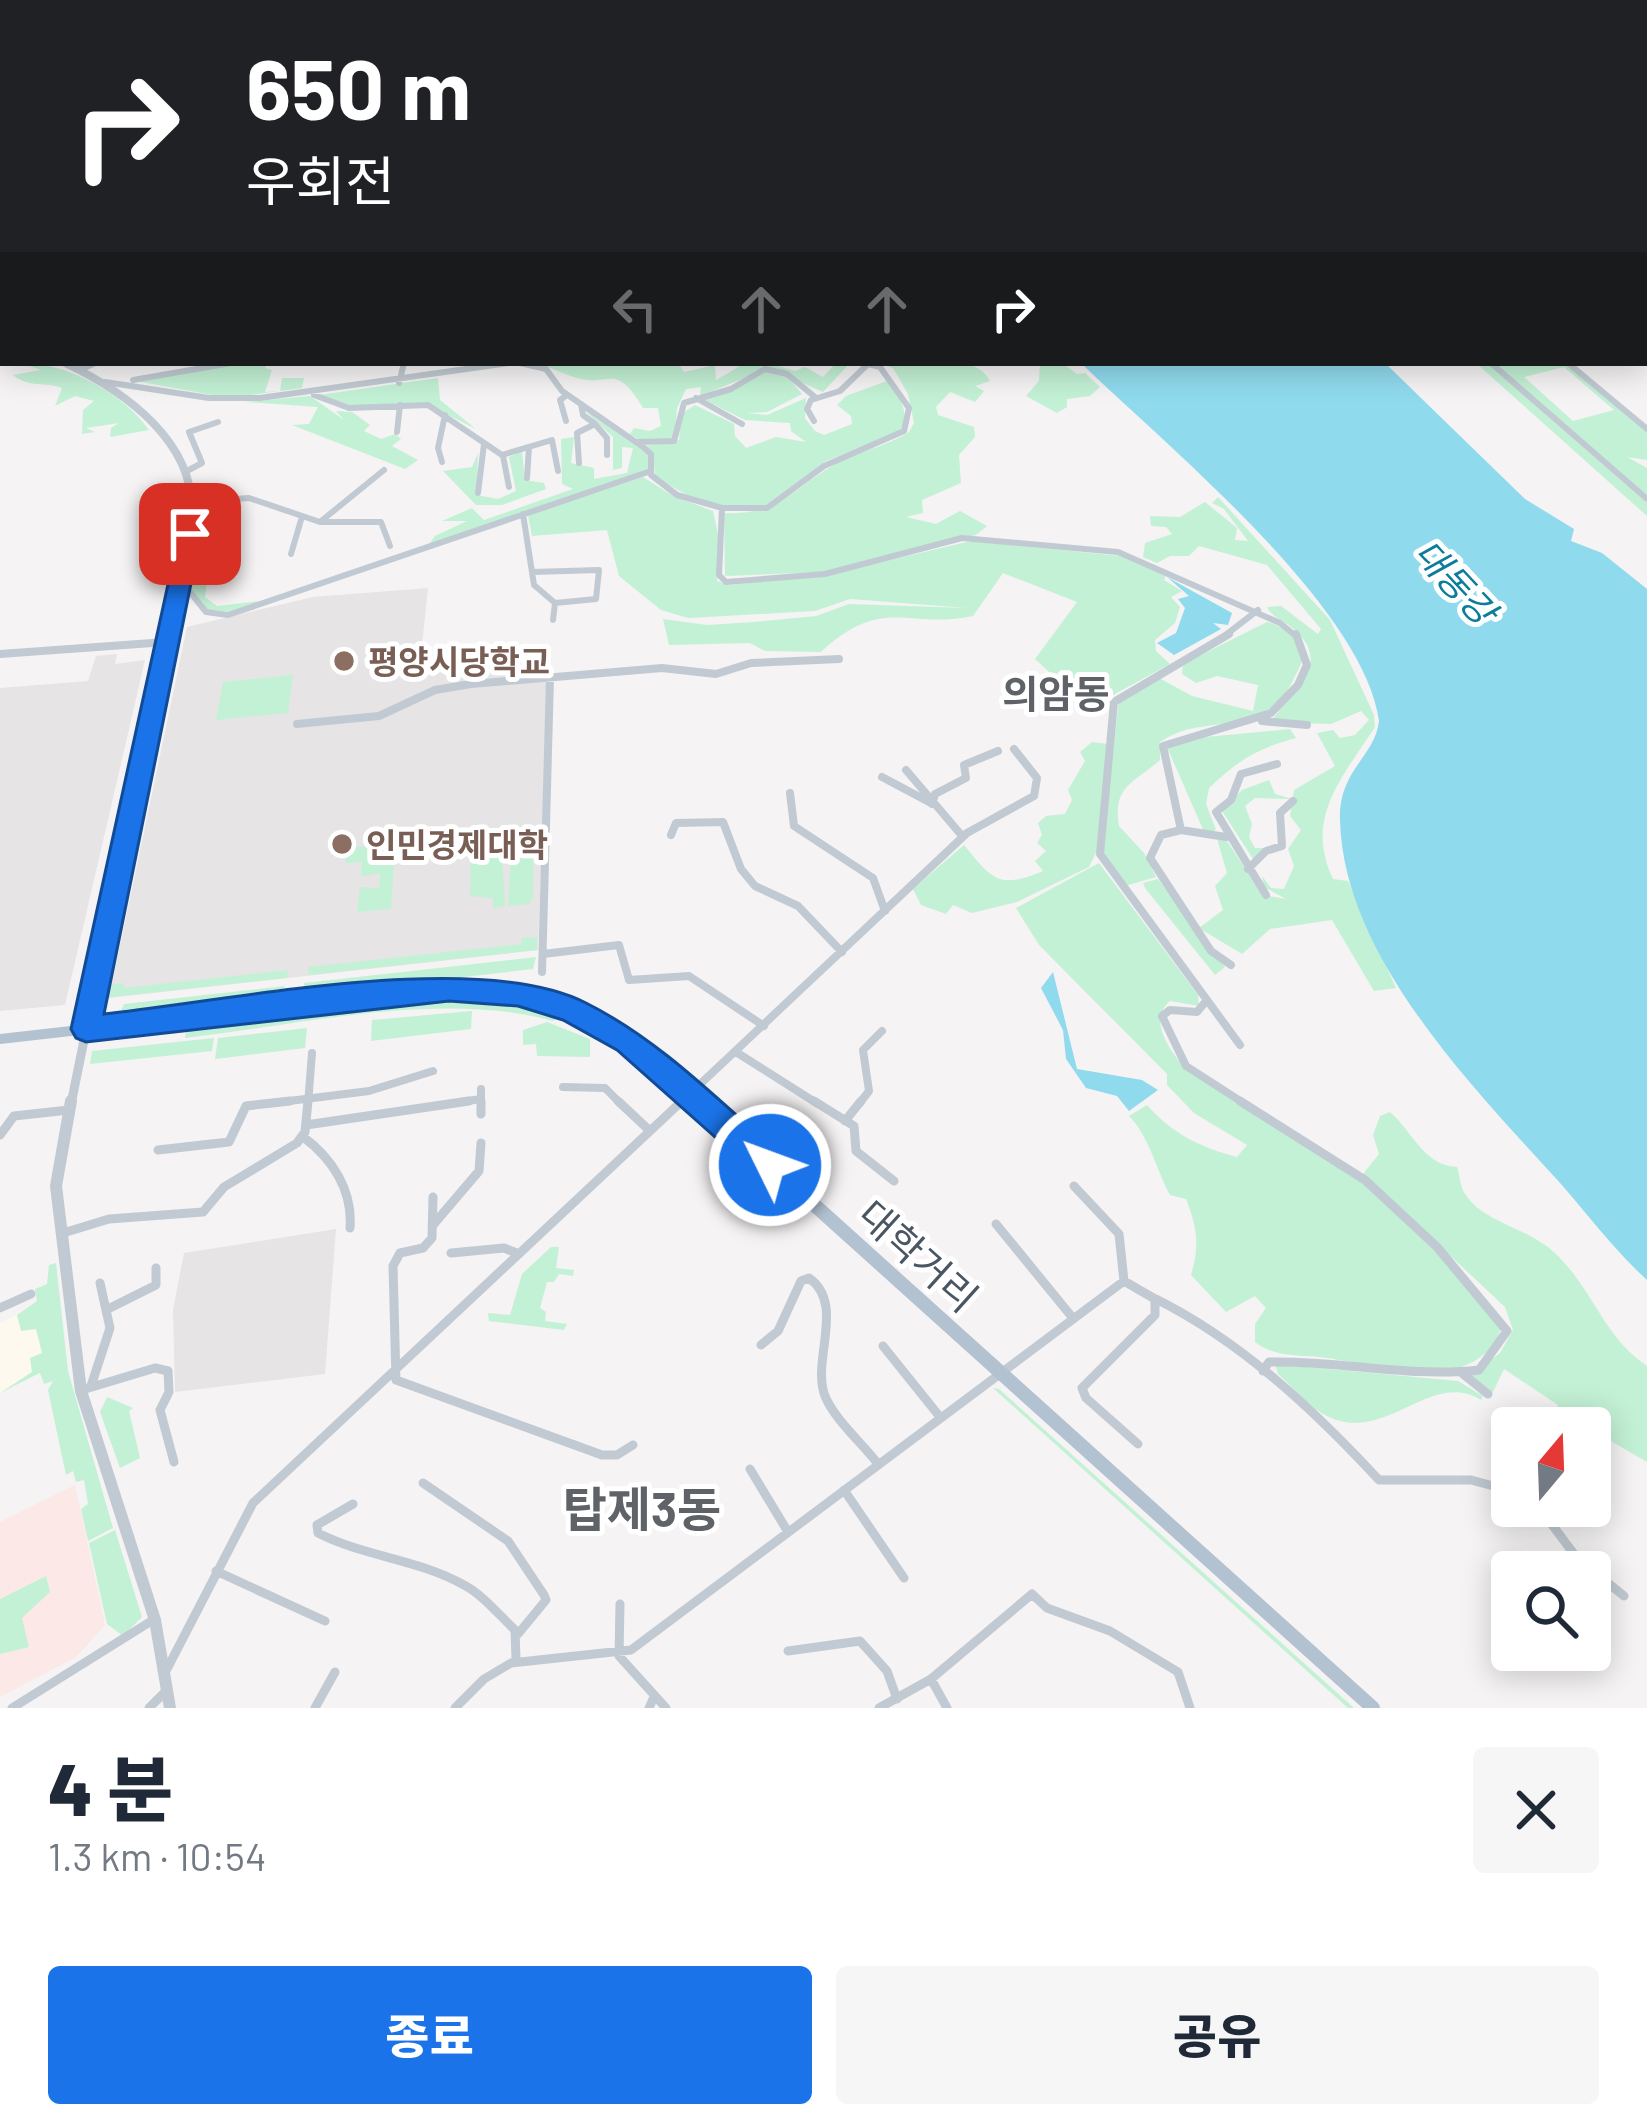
<!DOCTYPE html>
<html lang="ko">
<head>
<meta charset="utf-8">
<style>
	body { margin:0; font-family:Barlow,"Noto Sans KR",sans-serif; background:#f6f6f7; color:#1f2937; height:100vh; display:flex; flex-direction:column; font-size:45px; white-space:nowrap }
	* { box-sizing:border-box; margin:0 }
	p { font-size:39px; color:#747a83 }
	.icon { flex:none; width:66px; height:66px; fill:none; stroke:currentColor; stroke-width:2; stroke-linecap:round; stroke-linejoin:round }
	.map { position:relative; height:1708px; overflow:hidden }
	.details { display:flex; flex-direction:column; background:#fff; flex:1 }
	.details>* { flex:none }
	.banner { position:absolute; left:0px; top:0px; width:1647px; height:366px; box-shadow:0 6px 30px #0003; background:#202124; color:#fff; overflow:hidden }
	.needle { width:78px; rotate:19deg }
	.controls { position:absolute; left:1491px; top:1407px; display:grid; gap:24px }
	.controls a { display:grid; place-items:center; width:120px; height:120px; border-radius:12px; background:#fff; box-shadow:0 6px 30px #0003; font-size:60px }
	.pin { position:absolute; display:grid; place-items:center; width:102px; height:102px; color:#fff; margin:-51px; border-radius:24px; box-shadow:0 6px 18px #0006 }
	.me { position:absolute; width:132px; margin:-66px; rotate:312deg; stroke-linejoin:round; filter:drop-shadow(0 0 9px #0008) }
	.turn { display:flex; align-items:center; gap:42px; height:252px; padding:0 48px; font-size:54px }
	.turn .icon { width:156px; height:156px; stroke-width:2.5 }
	.turn b { display:block; font-size:84px; line-height:102px }
	.lanes { display:flex; align-items:center; height:114px; padding:0 48px; background:#0003; justify-content:center; gap:60px; direction:ltr }
	.lanes .off { opacity:.35 }
	.round { display:grid; place-items:center; flex:none; width:126px; height:126px; border-radius:12px; background:#f6f6f7 }
	.head { display:flex; align-items:center; justify-content:space-between; height:204px; padding:0 48px }
	h1 { font-size:72px; font-weight:800; line-height:90px }
	.primary-button { display:flex; gap:24px; margin-top:auto; padding:24px 48px }
	.primary-button a { flex:1; height:138px; border-radius:12px; background:#1a73e8; color:#fff; font-size:48px; font-weight:800; line-height:138px; text-align:center }
	.primary-button a+a { background:#f6f6f7; color:#1f2937 }
	.map>svg:first-child { display:block }
</style>
</head>
<body>
<div class="map">
<svg width="1647" height="1708" viewBox="0 0 1647 1708">
	<rect width="100%" height="100%" fill="#f5f3f3"/>
	<path fill="#fdf9ef" d="M 37,1305 L 50,1369 L 0,1393 L 0,1323 Z"/>
	<path fill="#e6e4e5" d="M 428,588 L 421,655 L 510,646 L 507,678 L 548,682 L 538,950 L 109,998 L 187,627 L 313,597 Z
		M 117,654 L 115,664 L 145,660 L 65,1005 L 0,1011 L 0,688 L 88,681 L 96,656 Z
		M 336,1229 L 325,1374 L 175,1392 L 173,1310 L 184,1253 Z"/>
	<path fill="#fce8e6" d="M 75,1485 L 105,1625 L 76,1657 L 0,1697 L 0,1522 Z"/>
	<path fill="#c3f1d5" fill-rule="evenodd" d="M 22,363 C 67,363 123,393 149,430 L 110,437 L 111,428 L 119,423 L 86,428 L 95,432 L 82,434 L 83,410 L 94,401 L 75,396 L 55,406 L 62,388 C 44,381 31,389 13,375 L 41,370 Z
		M 235,363 L 268,363 L 265,368 L 272,370 L 265,392 L 280,391 L 282,378 L 304,378 L 302,388 L 228,398 L 136,381 Z
		M 536,363 L 686,363 L 680,366 L 684,372 L 715,365 L 716,380 L 745,363 L 784,363 L 778,366 L 795,371 L 805,367 L 823,377 L 836,363 L 850,363 L 823,392 L 769,368 L 700,396 L 701,387 L 686,389 L 677,408 L 675,439 L 638,439 L 630,434 L 634,428 L 650,431 L 661,426 L 658,408 L 643,408 C 613,358 610,391 571,376 C 559,372 550,367 536,363 Z
		M 878,363 C 909,363 975,350 990,381 L 975,386 L 984,391 L 975,402 L 950,392 L 936,407 L 938,415 L 974,427 L 975,437 L 959,455 L 961,483 L 922,500 L 923,513 L 906,517 L 936,524 L 960,511 L 987,526 L 976,535 L 823,572 L 725,576 L 724,513 C 785,516 797,481 846,459 C 867,449 889,445 909,432 L 914,423 L 908,394 L 893,368 Z
		M 1040,363 L 1062,363 L 1077,374 L 1085,373 L 1100,387 L 1090,396 L 1067,399 L 1067,407 L 1057,413 L 1026,396 L 1039,381 Z
		M 1476,363 L 1487,363 L 1647,503 L 1647,516 Z
		M 1495,363 L 1567,363 L 1647,433 L 1647,460 L 1627,457 L 1647,468 L 1647,496 ZM 1564,367 L 1614,410 L 1573,421 L 1524,377 Z
		M 762,371 L 786,375 L 802,394 L 767,412 L 747,413 L 767,415 L 806,398 L 805,418 L 815,431 L 824,435 L 852,424 L 851,416 L 837,405 L 846,396 L 887,381 C 899,397 912,412 899,432 L 826,461 L 763,507 C 723,512 686,499 655,475 L 653,455 L 645,446 L 679,440 L 681,414 L 695,405 L 734,424 L 735,436 L 746,448 L 776,437 L 806,442 L 791,431 L 790,423 L 745,420 L 703,399 L 728,392 Z
		M 438,378 L 440,400 L 476,429 L 424,403 L 353,406 L 319,395 Z
		M 310,396 L 344,420 L 336,411 L 352,412 L 370,425 L 364,431 L 381,439 L 395,434 L 401,439 L 392,446 L 418,460 L 405,469 L 292,425 L 309,424 L 318,407 L 245,402 Z
		M 584,410 L 649,455 L 649,470 L 427,547 L 435,536 L 467,521 L 442,521 L 472,508 L 484,520 L 573,489 L 562,484 L 561,439 L 574,437 L 571,463 L 594,468 L 594,479 L 627,473 L 633,448 L 622,447 L 622,468 L 613,470 L 613,437 Z
		M 522,451 L 525,480 L 544,483 L 546,489 L 502,505 L 476,505 L 443,471 L 472,467 L 478,453 L 477,495 L 498,499 L 516,491 L 509,457 Z
		M 643,477 L 673,496 L 713,511 L 721,549 L 717,581 L 730,585 L 826,575 L 971,541 L 1121,556 L 1166,575 L 1164,580 L 1182,591 L 1171,597 L 1180,607 L 1175,623 L 1155,640 L 1156,651 L 1170,664 L 1100,702 L 1071,692 L 1035,659 L 1077,602 L 1003,573 L 973,616 C 908,630 883,594 821,652 L 765,651 L 750,643 L 669,645 L 663,619 L 707,625 L 754,622 L 816,616 L 849,604 L 967,608 L 850,599 L 815,611 L 688,618 L 661,610 L 619,576 L 607,530 L 532,536 L 528,515 Z
		M 1218,497 L 1330,620 L 1374,715 L 1375,727 C 1342,778 1304,818 1333,879 L 1348,881 L 1396,988 L 1374,991 L 1332,920 L 1270,929 L 1242,954 L 1199,928 L 1223,910 L 1215,886 L 1227,873 L 1217,839 L 1227,841 L 1263,895 L 1286,899 L 1264,887 L 1262,876 L 1271,888 L 1284,889 L 1294,866 L 1288,849 L 1301,830 L 1290,816 L 1294,790 L 1335,766 L 1317,733 L 1333,730 L 1340,738 L 1355,735 L 1369,720 L 1361,711 L 1331,724 L 1271,722 C 1288,694 1334,667 1296,631 C 1286,621 1272,618 1267,607 L 1281,606 L 1318,634 L 1321,629 L 1267,565 L 1199,546 L 1189,556 L 1170,556 L 1157,563 L 1143,557 L 1145,543 L 1172,534 L 1166,527 L 1151,526 L 1150,516 L 1180,517 L 1205,502 L 1237,528 L 1235,540 L 1248,541 L 1224,509 L 1212,503 Z
		M 230,501 L 216,505 L 205,597 L 217,606 L 261,601 L 231,612 L 204,609 L 191,589 L 202,504 Z
		M 1267,622 C 1279,625 1298,636 1302,650 C 1304,659 1299,669 1295,676 C 1264,745 1206,709 1160,742 L 1160,760 C 1134,783 1112,786 1119,826 L 1144,853 L 1156,877 L 1125,886 L 1102,854 L 1119,699 L 1159,678 L 1192,696 L 1253,711 L 1258,685 L 1217,676 L 1196,683 L 1182,674 L 1183,664 Z
		M 293,675 L 288,713 L 216,720 L 223,682 Z
		M 1290,729 L 1296,738 C 1258,748 1237,761 1209,788 L 1206,804 L 1216,830 L 1205,834 L 1167,747 L 1174,740 Z
		M 1092,742 L 1108,744 L 1097,851 L 1089,867 L 1017,902 L 972,913 L 953,905 L 946,914 L 921,905 L 913,889 L 964,845 C 992,879 998,890 1043,871 L 1035,861 L 1046,851 L 1037,843 L 1042,835 L 1038,823 L 1046,816 L 1065,814 L 1072,800 L 1068,790 L 1085,761 L 1080,752 Z
		M 1269,780 L 1275,794 L 1292,799 L 1255,798 L 1245,806 L 1252,824 L 1249,837 L 1255,848 L 1265,848 L 1255,862 L 1222,811 L 1242,790 Z
		M 533,832 L 533,897 L 529,904 L 508,906 L 512,834 Z
		M 501,835 L 505,906 L 493,908 L 493,898 L 470,896 L 471,844 L 475,838 Z
		M 395,843 L 391,909 L 357,912 L 360,887 L 379,888 L 380,873 L 361,877 L 362,862 L 345,863 L 347,848 Z
		M 1099,863 L 1198,995 L 1199,1006 L 1170,1001 C 1146,1021 1172,1054 1189,1072 L 1364,1183 L 1438,1253 L 1501,1329 C 1476,1396 1380,1366 1327,1358 C 1299,1354 1278,1359 1255,1342 L 1255,1324 L 1266,1308 L 1255,1296 L 1226,1312 L 1191,1275 C 1200,1245 1197,1227 1186,1199 L 1170,1195 C 1156,1169 1149,1136 1129,1116 L 1147,1105 C 1173,1134 1199,1147 1237,1157 L 1247,1145 L 1194,1113 L 1167,1085 L 1167,1074 L 1039,945 L 1016,908 Z
		M 1158,879 L 1225,967 L 1215,975 L 1145,888 L 1143,883 Z
		M 537,937 L 537,950 L 308,975 L 308,967 L 521,944 L 522,938 Z
		M 536,957 L 533,969 L 315,994 L 304,990 L 304,983 Z
		M 288,970 L 287,978 L 103,998 L 106,985 L 124,983 L 124,988 Z
		M 285,986 L 276,998 L 118,1017 L 124,1004 Z
		M 445,998 L 491,999 L 560,1016 L 553,1021 C 441,990 300,1025 185,1038 L 187,1026 Z
		M 472,1011 L 471,1029 L 371,1041 L 372,1020 Z
		M 547,1022 L 590,1039 L 590,1057 L 537,1056 L 536,1044 L 523,1045 L 523,1030 Z
		M 307,1028 L 305,1048 L 215,1059 L 218,1038 Z
		M 214,1038 L 212,1051 L 90,1064 L 92,1051 Z
		M 1390,1112 C 1413,1132 1423,1165 1457,1167 C 1460,1176 1460,1187 1465,1194 C 1486,1225 1528,1226 1558,1256 C 1594,1292 1604,1337 1647,1366 L 1647,1462 L 1585,1426 L 1553,1428 L 1558,1405 L 1504,1369 L 1493,1392 L 1471,1375 L 1500,1353 L 1513,1330 L 1505,1307 L 1363,1174 L 1379,1154 L 1373,1135 L 1380,1116 Z
		M 551,1247 L 559,1247 L 556,1268 L 574,1270 L 573,1276 L 559,1274 L 554,1282 L 547,1282 L 540,1308 L 546,1312 L 545,1321 L 567,1324 L 564,1330 L 489,1321 L 488,1313 L 510,1315 L 522,1274 Z
		M 56,1263 L 68,1371 L 113,1528 L 88,1541 L 81,1509 L 88,1504 L 84,1480 L 76,1482 L 73,1471 L 66,1475 L 48,1390 L 53,1381 L 44,1384 L 40,1373 L 0,1393 L 32,1372 L 30,1358 L 42,1353 L 36,1329 L 21,1331 L 17,1315 L 37,1301 L 35,1289 L 47,1284 L 49,1265 Z
		M 1275,1364 L 1458,1381 L 1483,1396 L 1481,1400 C 1431,1369 1386,1444 1329,1417 C 1311,1409 1293,1387 1278,1374 Z
		M 993,1388 L 999,1389 L 1354,1708 L 1348,1708 Z
		M 107,1397 L 133,1408 L 129,1411 L 140,1458 L 120,1468 L 100,1412 Z
		M 115,1530 L 142,1617 L 123,1636 L 107,1624 L 89,1543 Z
		M 46,1576 L 50,1592 L 22,1618 L 29,1647 L 0,1654 L 0,1599 Z"/>
	<path fill="#90daee" d="M 467,0 L 962,0 L 971,3 L 483,3 Z
		M 1081,363 L 1385,363 L 1525,499 L 1574,529 L 1571,541 L 1602,553 L 1647,589 L 1647,1280 C 1615,1251 1589,1216 1561,1184 C 1474,1088 1344,958 1340,821 C 1338,770 1375,757 1379,721 C 1364,606 1164,444 1081,363 Z
		M 1167,577 L 1232,613 L 1228,625 L 1213,623 L 1221,629 L 1174,655 L 1157,643 L 1176,633 L 1185,608 L 1178,599 L 1189,596 Z
		M 1053,972 L 1077,1069 L 1142,1080 L 1158,1090 L 1129,1111 L 1117,1096 L 1086,1088 L 1066,1059 L 1063,1030 L 1041,988 Z"/>
	<g fill="none" stroke-linecap="round" stroke-linejoin="round">
		<path stroke="#c1cad2" stroke-width="4.5" d="M 1049,0 L 1054,3
			M 1485,0 L 1491,3"/>
		<path stroke="#c1cad2" stroke-width="6" d="M 520,363 L 546,369 L 562,391 L 643,447 L 651,454 L 651,475 L 677,495 L 722,508 L 719,575 L 726,582 L 825,574 L 962,538 L 1118,552 L 1280,623 L 1297,637
			M 1491,363 L 1647,499
			M 1568,363 L 1647,429
			M 80,370 L 95,363
			M 133,380 L 231,363
			M 105,382 L 209,398 L 260,398 L 509,363
			M 399,383 L 404,363
			M 314,395 L 349,408 L 428,405 L 502,455 L 552,440 L 558,471
			M 696,398 L 742,424
			M 566,421 L 560,400 L 567,395
			M 595,424 L 607,438 L 607,455
			M 397,432 L 400,405
			M 638,442 L 674,441 L 684,403 L 731,389 L 765,369 L 787,374 L 815,397
			M 503,456 L 509,487
			M 442,462 L 438,448 L 445,415
			M 579,463 L 577,433 L 595,424 L 583,415 L 581,404
			M 185,472 L 202,463 L 189,432 L 218,422
			M 527,478 L 529,447
			M 478,493 L 484,444
			M 191,502 L 249,498 L 320,522 L 384,470
			M 722,508 L 767,508 L 824,466 L 904,431 L 909,408 L 880,367 L 868,364 L 840,391 L 811,400 L 807,409 L 814,421
			M 523,514 L 534,585 L 555,603 L 553,620
			M 322,522 L 381,522 L 390,546
			M 291,554 L 301,520
			M 532,572 L 599,570 L 596,599 L 555,603
			M 181,581 L 206,612 L 228,615 L 651,471
			M 1223,637 L 1258,610"/>
		<path stroke="#c1cad2" stroke-width="8" d="M 1229,634 L 1114,702 L 1100,854 L 1240,1045
			M 0,654 L 166,642
			M 471,684 L 473,664
			M 1262,721 L 1307,725
			M 297,724 L 379,716 L 435,690 L 471,684 L 662,668 L 716,674 L 751,663 L 839,659
			M 906,770 L 963,837
			M 882,777 L 931,803
			M 790,793 L 794,826 L 873,878 L 885,911
			M 932,804 L 935,794 L 966,778 L 964,765 L 998,751
			M 1181,830 L 1226,837
			M 671,835 L 676,823 L 723,822 L 741,869 L 755,886 L 798,906 L 842,952
			M 1248,869 L 1266,851 L 1282,846 L 1280,813 L 1293,801
			M 1266,895 L 1216,812 L 1231,800 L 1241,774 L 1277,764
			M 543,954 L 619,945 L 629,980 L 689,976 L 764,1026
			M 1231,965 L 1211,951 L 1150,858 L 1161,835 L 1181,830 L 1163,746 L 1271,713 L 1298,685 L 1307,665 L 1296,634
			M 542,972 L 550,678
			M 1207,1000 L 1197,1012 L 1170,1010 L 1162,1016 L 1186,1066 L 1245,1104
			M 736,1052 L 818,1104
			M 563,1087 L 605,1088 L 621,1104
			M 481,1089 L 481,1104
			M 265,1104 L 369,1091 L 433,1071
			M 308,1104 L 312,1053
			M 449,1104 L 480,1099
			M 679,1104 L 967,833 L 1034,796 L 1037,778 L 1014,749
			M 859,1104 L 869,1091 L 863,1050 L 882,1031"/>
		<path stroke="#c1cad2" stroke-width="9" d="M 481,1101 L 481,1114
			M 618,1101 L 649,1130
			M 814,1101 L 854,1126 L 856,1151 L 894,1181
			M 1240,1101 L 1365,1180 L 1437,1247 L 1507,1331 L 1479,1370 C 1408,1378 1340,1360 1269,1362 L 1263,1371
			M 845,1121 L 861,1101
			M 306,1125 L 469,1101
			M 0,1135 L 14,1116 L 69,1110
			M 302,1136 C 332,1158 353,1190 350,1228
			M 158,1150 L 229,1142 L 246,1106 L 290,1101
			M 1074,1186 L 1119,1234 L 1124,1281
			M 433,1197 L 432,1238 L 423,1248 L 400,1253 L 393,1266 L 396,1380 L 602,1455 L 617,1455 L 633,1445
			M 996,1224 L 1072,1317
			M 433,1225 L 479,1171 L 481,1143
			M 63,1233 L 109,1219 L 203,1212 L 224,1187 L 297,1143 L 305,1132 L 308,1101
			M 451,1253 L 504,1248 L 519,1254
			M 1156,1299 C 1242,1342 1314,1410 1379,1480 L 1471,1480 L 1512,1491
			M 0,1308 L 31,1294
			M 106,1310 L 156,1285 L 156,1268
			M 761,1345 L 778,1331 L 801,1281 L 809,1278 C 846,1304 811,1361 825,1396 C 834,1419 863,1444 878,1464
			M 883,1346 L 940,1417
			M 1463,1374 L 1488,1394
			M 91,1386 L 110,1328 L 100,1283
			M 82,1390 L 155,1368 L 168,1371 L 169,1392 L 160,1410 L 174,1462
			M 750,1469 L 788,1532
			M 423,1483 L 508,1541 L 544,1595 L 546,1600 L 518,1634
			M 844,1490 L 904,1578
			M 353,1504 L 317,1525 L 318,1533 C 365,1557 418,1559 464,1585 C 483,1595 499,1615 515,1630 L 516,1659
			M 1538,1506 L 1577,1558 L 1624,1596
			M 216,1571 L 325,1621
			M 620,1604 L 619,1656 L 666,1708
			M 788,1651 L 860,1641 L 887,1671 L 897,1699
			M 167,1669 L 253,1503 L 682,1101
			M 931,1679 L 947,1708
			M 12,1708 L 153,1620
			M 149,1708 L 166,1691
			M 315,1708 L 335,1672
			M 455,1708 L 484,1679 L 511,1663 L 631,1650 L 1124,1281 L 1155,1299 L 1155,1315 L 1082,1388 L 1086,1398 L 1138,1444
			M 649,1708 L 654,1697
			M 879,1708 L 931,1679 L 1032,1594 L 1047,1608 L 1110,1631 L 1178,1672 L 1190,1708"/>
		<path stroke="#c1cad2" stroke-width="8" d="M 65,363 C 124,391 199,443 191,519 C 187,558 174,599 166,637"/>
		<path stroke="#c1cad2" stroke-width="9" d="M 71,1104 L 167,634"/>
		<path stroke="#c1cad2" stroke-width="12" d="M 71,1101 L 56,1186 L 81,1391 L 155,1620 L 170,1708"/>
		<path stroke="#b3c2d1" stroke-width="10" d="M 0,1039 L 449,988 C 559,997 619,1034 702,1104"/>
		<path stroke="#b3c2d1" stroke-width="14" d="M 699,1101 L 1373,1708"/>
		<path stroke="#c1cad2" stroke-width="6" d="M 1090,0 L 1098,3"/>
	</g>
	<path fill="#1a73e8" stroke="#114b97" stroke-width="3" d="M 190,527 L 201,534 L 104,1014 C 228,1001 479,948 586,1003 C 660,1040 719,1101 781,1155 L 786,1165 L 781,1176 L 770,1180 L 759,1176 L 617,1050 L 563,1020 L 518,1006 L 449,1001 L 86,1042 L 76,1038 L 71,1029 L 179,534 Z"/>
	<g fill="#8d6e63" stroke="#fff" stroke-width="4.5">
		<circle cx="344" cy="661" r="12"/>
		<circle cx="342" cy="844" r="12"/>
	</g>
	<g text-anchor="middle" dominant-baseline="central" stroke-width="10" stroke-linejoin="round" paint-order="stroke">
		<g font-size="33" font-weight="bold" fill="#785e54" stroke="#fff" text-anchor="start">
			<text x="368" y="661">평양시당학교</text>
			<text x="366" y="844">인민경제대학</text>
		</g>
		<g font-size="36" font-style="italic" fill="#0c7c9b" stroke="#fff">
			<text transform="translate(1456 581) rotate(47)">대동강</text>
		</g>
		<g font-size="39" font-weight="bold" fill="#5f6368" stroke="#fff">
			<text x="1056" y="692">의암동</text>
		</g>
		<g font-size="39" fill="#4a5661" stroke="#fff">
			<text transform="translate(919 1255) rotate(42)">대학거리</text>
		</g>
		<g font-size="48" font-weight="bold" fill="#5f6368" stroke="#fff">
			<text x="642" y="1508">탑제3동</text>
		</g>
	</g>
</svg>
<div class="controls">
<a><svg class="needle" viewBox="-14 -14 28 28"><path d="M0-13l5 13h-10z" fill="#e53935"/><path d="M0 13l5-13h-10z" fill="#747a83"/></svg></a>
<a><svg class="icon" aria-label="search" viewBox="0 0 24 24"><circle cx="10" cy="10" r="6"/><path d="M15 15l6 6"/></svg></a>
</div>
<div class="pin" style="left:190px;top:534px;background:#d93025"><svg class="icon" aria-label="arrive" viewBox="0 0 24 24"><path d="M6 21V4h12l-3 4 3 4H6"/></svg></div>
<svg class="me" style="left:770px;top:1165px" viewBox="-20 -20 40 40"><circle r="17" fill="#1a73e8" stroke="#fff" stroke-width="3"/><path d="M0-11L8 9 0 5-8 9z" fill="#fff"/></svg>
<div class="banner">
<div class="turn"><svg class="icon" aria-label="right" viewBox="0 0 24 24"><path d="M7 20v-9h11M14 6l5 5-5 5"/></svg><div><b>650 m</b>우회전</div></div>
<div class="lanes"><svg class="icon off" aria-label="left" viewBox="0 0 24 24"><path d="M17 20v-9H6M10 6l-5 5 5 5"/></svg><svg class="icon off" aria-label="ahead" viewBox="0 0 24 24"><path d="M12 20V5M6 11l6-6 6 6"/></svg><svg class="icon off" aria-label="ahead" viewBox="0 0 24 24"><path d="M12 20V5M6 11l6-6 6 6"/></svg><svg class="icon" aria-label="right" viewBox="0 0 24 24"><path d="M7 20v-9h11M14 6l5 5-5 5"/></svg></div>
</div>
</div>
<section class="details">
<div class="head"><div><h1>4 분</h1><p>1.3 km · 10:54</p></div><a class="round"><svg class="icon" aria-label="close" viewBox="0 0 24 24"><path d="M6 6l12 12M18 6L6 18"/></svg></a></div>
<div class="primary-button"><a>종료</a><a>공유</a></div>
</section>
</body>
</html>
